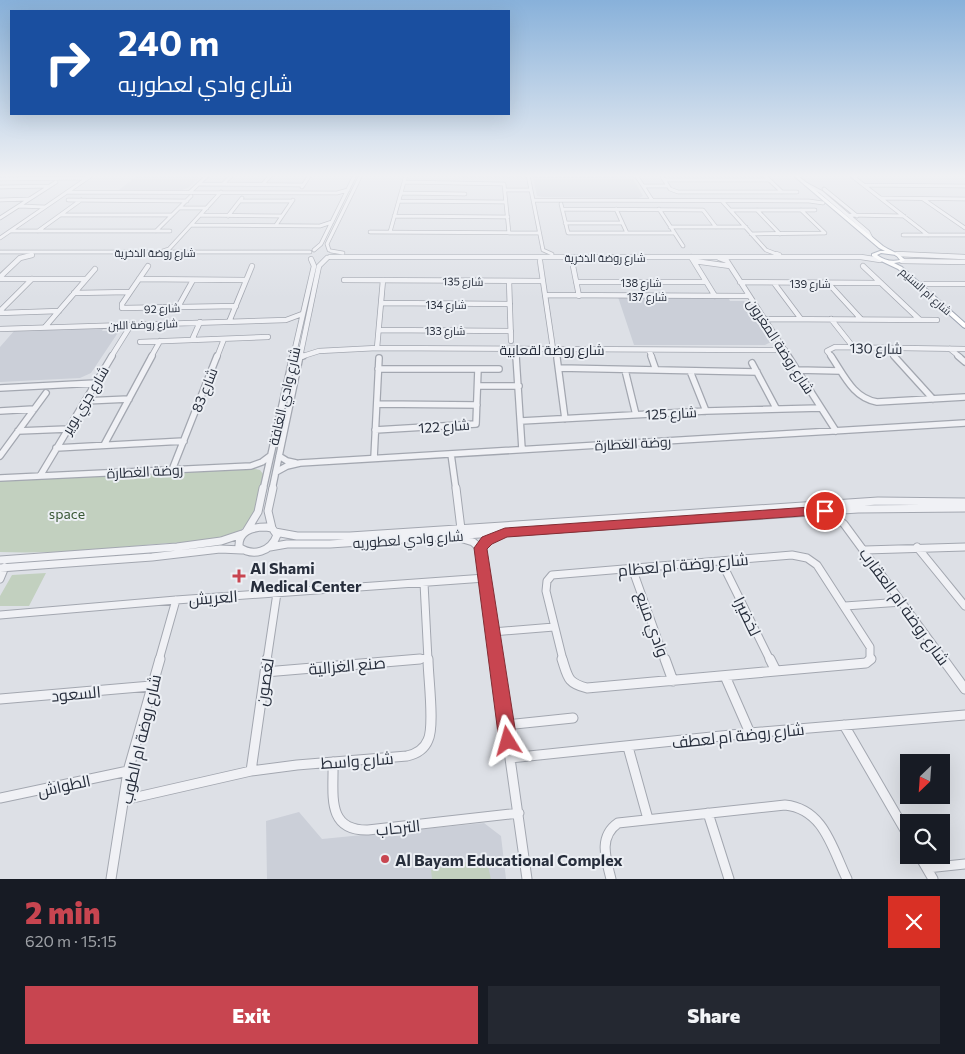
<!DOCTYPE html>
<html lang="en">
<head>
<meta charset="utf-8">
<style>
	body { margin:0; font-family:Commissioner,Cairo,sans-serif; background:#242831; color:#f1f3f6; height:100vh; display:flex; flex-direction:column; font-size:19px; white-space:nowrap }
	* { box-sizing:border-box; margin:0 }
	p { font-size:16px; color:#9ea1a6 }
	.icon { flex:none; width:28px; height:28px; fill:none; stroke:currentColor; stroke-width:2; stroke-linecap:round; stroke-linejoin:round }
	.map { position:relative; height:879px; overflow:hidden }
	.drawer { display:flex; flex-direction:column; background:#171b24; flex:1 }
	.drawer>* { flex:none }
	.hud { position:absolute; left:10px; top:10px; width:500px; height:105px; border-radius:0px; box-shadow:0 5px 20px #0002; background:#1a4fa0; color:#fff; overflow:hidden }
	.needle { width:32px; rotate:205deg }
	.controls { position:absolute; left:900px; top:754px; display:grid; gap:10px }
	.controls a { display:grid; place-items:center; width:50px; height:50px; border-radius:0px; background:#171b24; box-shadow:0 5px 20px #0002; font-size:25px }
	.pin { position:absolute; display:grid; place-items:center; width:42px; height:42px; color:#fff; margin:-21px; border:2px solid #fff; border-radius:50%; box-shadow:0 1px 5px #0007 }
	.me { position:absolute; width:55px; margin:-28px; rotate:352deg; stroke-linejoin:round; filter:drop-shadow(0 0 4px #0008) }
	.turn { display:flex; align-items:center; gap:18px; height:105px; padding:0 25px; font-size:22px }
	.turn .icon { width:65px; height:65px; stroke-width:2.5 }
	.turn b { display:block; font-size:35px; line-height:42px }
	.round { display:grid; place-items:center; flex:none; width:52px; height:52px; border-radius:0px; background:#242831 }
	.summary { display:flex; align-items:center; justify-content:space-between; height:85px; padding:0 25px }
	h1 { font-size:30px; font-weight:800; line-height:38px; color:#c84550 }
	.primary-button { display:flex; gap:10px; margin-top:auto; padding:10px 25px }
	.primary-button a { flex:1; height:58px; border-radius:0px; background:#c84550; color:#fff; font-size:20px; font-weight:800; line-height:58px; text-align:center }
	.primary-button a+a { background:#242831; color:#f1f3f6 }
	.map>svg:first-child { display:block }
</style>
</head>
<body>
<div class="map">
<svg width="965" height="879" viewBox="0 0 965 879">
	<rect width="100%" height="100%" fill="#dde0e6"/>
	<path fill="#cbcfd8" d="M 138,175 L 203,175 L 188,188 L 182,190 L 119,190 Z
		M 537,176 L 633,178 L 643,196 L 639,198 L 543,197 L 537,196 L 533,178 Z
		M 618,297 L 728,297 L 730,301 L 744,301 L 771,342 L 765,345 L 634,345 Z
		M 104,327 L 102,331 L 119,331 L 91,373 L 80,378 L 0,382 L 0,347 L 14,331 Z
		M 299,812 L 322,839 L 484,823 L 501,836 L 506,879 L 267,879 L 266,821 Z"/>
	<path fill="#c2d0bf" d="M 251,468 L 260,470 L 263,474 C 261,493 259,517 242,529 C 221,543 181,542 156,544 C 104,549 52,554 0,552 L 0,480 Z
		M 46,573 L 29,606 L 0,606 L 0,596 L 12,575 Z
		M 486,858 L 491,879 L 432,879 L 431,870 Z"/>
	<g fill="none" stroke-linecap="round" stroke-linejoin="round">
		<g stroke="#a3a7b0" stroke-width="4.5">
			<path id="minor-far4" d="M 460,175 L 637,175
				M 528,175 L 543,250 L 552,254
				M 636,175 L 652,200
				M 661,175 L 670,189 L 678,192 L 797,192
				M 764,175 L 782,192
				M 852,176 L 928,235
				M 0,179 L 87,178
				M 664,180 L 769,180
				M 405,182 L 504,184 L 509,233
				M 199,184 L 303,185
				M 223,184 L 232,175
				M 263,184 L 271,175
				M 806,184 L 821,192 L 868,232 L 871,238
				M 864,185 L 965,186
				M 643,186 L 668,186
				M 0,187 L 50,186
				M 302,187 L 310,175
				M 824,189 L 857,216
				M 505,190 L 531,190
				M 67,192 L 337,193 L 348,190
				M 190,192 L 208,175
				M 401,193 L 465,194
				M 881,198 L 965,199
				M 923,199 L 965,228
				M 0,200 L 29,199
				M 68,200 L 187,201
				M 533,200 L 809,201 L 823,203
				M 240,201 L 292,201
				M 399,201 L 506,202
				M 722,201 L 766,250 L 779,255
				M 561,204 L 568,233 L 674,233
				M 19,206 L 45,207
				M 180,208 L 207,208
				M 562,209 L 703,210 L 716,227
				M 616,209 L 627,233
				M 659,209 L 683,246
				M 730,210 L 815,210
				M 757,210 L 780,234
				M 61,215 L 172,215
				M 200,215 L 282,216
				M 848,215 L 904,216
				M 228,216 L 242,198
				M 394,216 L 508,217
				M 0,218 L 56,182
				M 565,223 L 622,223
				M 191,225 L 320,226 L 332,222
				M 276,225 L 293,200
				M 670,227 L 746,227
				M 10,231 L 170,231
				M 38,231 L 81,200
				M 156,231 L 191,196
				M 370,232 L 539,233
				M 390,232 L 406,175
				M 751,234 L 825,233 L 801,210
				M 903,235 L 965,235
				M 0,238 L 92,175
				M 314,250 L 321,244 L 355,175
				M 329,250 L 327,244 L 361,175
				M 163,251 L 169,249 L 221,192
				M 331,251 L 343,253
				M 0,252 L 310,252
				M 897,254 L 919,255"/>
		</g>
		<g stroke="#a3a7b0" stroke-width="6">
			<path id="minor-far3" d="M 776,254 L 779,255
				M 897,254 L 965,257
				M 330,257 L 861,257 L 880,260
				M 691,257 L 715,296
				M 719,258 L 727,261 L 789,357
				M 540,261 L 553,349
				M 694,261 L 730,266
				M 902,261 L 965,262
				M 148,266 L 122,304 L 122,308 L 236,306
				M 573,266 L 579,296
				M 863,266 L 919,319
				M 0,277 L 20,258 L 32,255
				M 0,279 L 86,279
				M 139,279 L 246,280
				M 344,280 L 543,281
				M 509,281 L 511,341
				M 576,282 L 706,282
				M 740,282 L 881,283
				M 774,283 L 801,319
				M 828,283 L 861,319
				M 923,284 L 965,284
				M 74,293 L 130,292
				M 545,295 L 749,296
				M 382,303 L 510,304
				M 178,307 L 193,280
				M 0,311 L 32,279
				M 0,313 L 59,311
				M 765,319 L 937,320
				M 831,319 L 854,348
				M 229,322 L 252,266
				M 45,327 L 95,269
				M 0,329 L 286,320 L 302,314
				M 379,330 L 511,331
				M 192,340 L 200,322
				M 140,342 L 268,337
				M 377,348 L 383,280
				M 516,348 L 517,357
				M 886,348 L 895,357
				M 950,349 L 960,357
				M 649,350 L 652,357
				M 111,357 L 131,325
				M 151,357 L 160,341
				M 217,357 L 224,339
				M 293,357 L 314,266 L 311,259
				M 300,357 L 319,351 L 377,348 L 785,350
				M 300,357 L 319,266 L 327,258
				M 832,357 L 827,351 L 835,347 L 965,349"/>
		</g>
		<g stroke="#a3a7b0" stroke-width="8">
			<path id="minor-far2" d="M 516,356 L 522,449
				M 651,356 L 656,370
				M 788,356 L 836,431
				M 831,356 C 844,375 853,398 877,402 L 965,397
				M 894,356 L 933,399
				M 958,356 L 965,362
				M 300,357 L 303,356
				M 557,358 L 565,419
				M 752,363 L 776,408
				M 559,368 L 757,372
				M 378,369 L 499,369
				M 625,370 L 636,415
				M 797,370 L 840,371
				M 690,371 L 706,411
				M 478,386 L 519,386
				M 0,388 L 96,383
				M 85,401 L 129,399
				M 377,404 L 477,405
				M 0,411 L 34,409
				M 521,421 L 706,411 L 821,408
				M 375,430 L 476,424 L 478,369
				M 18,431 L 68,429
				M 104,445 L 152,356
				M 56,448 L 184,441
				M 451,454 L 456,490
				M 0,456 L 46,393
				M 279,456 L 287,461 L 296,463
				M 374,458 L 379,358
				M 172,470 L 217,356
				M 276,472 L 287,466 L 300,463 L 965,423
				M 40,476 L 112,356
				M 0,478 L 251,466 L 262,462 L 270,456
				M 263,490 L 293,356
				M 272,490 L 300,356"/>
		</g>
		<g stroke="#a3a7b0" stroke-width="9">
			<path id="minor-far1" d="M 456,488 L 461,529
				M 821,513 L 835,517 L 844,524 L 944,660
				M 266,527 L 272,528 L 277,535 C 271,552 253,557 239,547 C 238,531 252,527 266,527 Z
				M 272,528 L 268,511 L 273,488
				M 247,530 L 258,512 L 263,488
				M 275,532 L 297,536 L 350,536 L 878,501 L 965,502
				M 460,538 L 473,542 L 480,548 L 496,660
				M 270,547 L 287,544 L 330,544 L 858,509 L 965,508
				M 917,547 L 965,606
				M 480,548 L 487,541 L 499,535
				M 865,550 L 965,547
				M 0,560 L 177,547 L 221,541 L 242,534
				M 721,561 L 770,660
				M 0,568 L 152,557 L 220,549 L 242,550
				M 632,568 L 665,660
				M 0,579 L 5,567
				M 424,583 L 428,660
				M 845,606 L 902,602
				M 0,615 L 176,600 L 485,578
				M 493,632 L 554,627
				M 159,660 L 176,600
				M 267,660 L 277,593
				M 406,660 L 428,658
				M 563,660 L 546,591 L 547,581 L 552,575 L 792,555 L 807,558 L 817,565 L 870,647 L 870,660"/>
		</g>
		<g stroke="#a3a7b0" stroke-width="11">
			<path id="minor" d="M 496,659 L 527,879
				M 562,659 C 568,677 567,683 587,688 L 866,663 L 871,659
				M 665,659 L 673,681
				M 770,659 L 776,671
				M 943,659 L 965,689
				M 265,672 L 420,659
				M 725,676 L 750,733
				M 0,699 L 151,686
				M 506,725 L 573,718
				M 844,725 L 909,837
				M 628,747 L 648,819
				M 510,758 L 750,733 L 965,715
				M 333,762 C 334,793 325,831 368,830 L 519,813
				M 251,771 L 267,659
				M 0,798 L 128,771
				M 124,800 L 251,771 L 297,765 L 407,756 C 416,754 424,750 428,740 C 435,726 428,677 428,659
				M 708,813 L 729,879
				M 919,855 L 933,879
				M 927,868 L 965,864
				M 111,879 L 128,771 L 160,659
				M 611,879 C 606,859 598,837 618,823 L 785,805 C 824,809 832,848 847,879"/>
		</g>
		<g stroke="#9da4b2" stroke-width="2">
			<path id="major" d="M 793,175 L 797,175 L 883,246 C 891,251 899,253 905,260 L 901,262 L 894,263 L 902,267 L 965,323 L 965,328 L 963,327 L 898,269 L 879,260 L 872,256 L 872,254 L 880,251 L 885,251 L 879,248 ZM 881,253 L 896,255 L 900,260 C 891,262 884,260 877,255 Z"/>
		</g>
		<use href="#minor-far4" stroke="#f0f1f5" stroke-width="3"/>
		<use href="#minor-far3" stroke="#f0f1f5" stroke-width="4.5"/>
		<use href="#minor-far2" stroke="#f0f1f5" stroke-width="5.5"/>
		<use href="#minor-far1" stroke="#f0f1f5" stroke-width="7"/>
		<use href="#minor" stroke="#f0f1f5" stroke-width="9"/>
		<use href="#major" fill="#fff" fill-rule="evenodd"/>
	</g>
	<linearGradient id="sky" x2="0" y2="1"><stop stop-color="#88b1da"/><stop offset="0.59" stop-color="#f0f1f4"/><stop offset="1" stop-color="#f0f1f4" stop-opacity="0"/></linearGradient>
	<rect width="965" height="298" fill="url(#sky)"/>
	<path fill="#c84550" stroke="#822d34" d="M 825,506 L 830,508 L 831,511 L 830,514 L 507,537 L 492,544 L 487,549 L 517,741 L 514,747 L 508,749 L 502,747 L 499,741 L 474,548 L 482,537 L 505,528 Z"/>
	<g fill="#c84550" stroke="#eceff4" stroke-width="2">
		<path d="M236.5 568.5h5v5h5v5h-5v5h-5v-5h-5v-5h5z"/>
		<circle cx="385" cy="859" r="5"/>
	</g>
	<g text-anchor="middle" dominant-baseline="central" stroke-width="4" stroke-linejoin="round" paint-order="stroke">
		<g font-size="11" fill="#272e3c" stroke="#eceff4">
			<text x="155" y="252">شارع روضة الذخرية</text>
			<text x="605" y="257">شارع روضة الذخرية</text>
			<text transform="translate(463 281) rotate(1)">شارع 135</text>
			<text x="641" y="282">شارع 138</text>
			<text x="810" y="283">شارع 139</text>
			<text transform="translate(926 291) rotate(42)">شارع ام السنيم</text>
			<text x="647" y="296">شارع 137</text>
			<text x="446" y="304">شارع 134</text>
			<text transform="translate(162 308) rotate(-2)">شارع 92</text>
			<text transform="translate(143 324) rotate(-2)">شارع روضة اللبن</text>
			<text x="445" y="330">شارع 133</text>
		</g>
		<g font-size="14" fill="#272e3c" stroke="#eceff4">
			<text transform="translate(781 346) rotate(57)">شارع روضة المغرون</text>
			<text transform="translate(876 348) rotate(1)">شارع 130</text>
			<text x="552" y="349">شارع روضة لقعابية</text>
			<text transform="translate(204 390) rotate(-68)">شارع 83</text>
			<text transform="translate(284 396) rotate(-77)">شارع وادي الغافة</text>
			<text transform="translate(85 400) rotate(-59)">شارع جري بوير</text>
			<text transform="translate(671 413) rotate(-3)">شارع 125</text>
			<text transform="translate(444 426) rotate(-4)">شارع 122</text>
			<text transform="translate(633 443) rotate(-3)">روضة الغطارة</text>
			<text transform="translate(145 471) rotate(-3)">روضة الغطارة</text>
			<text transform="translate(408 539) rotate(-4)">شارع وادي لعطوريه</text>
		</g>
		<g font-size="14" fill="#395835" stroke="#eceff4">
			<text x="67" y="513">space</text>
		</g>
		<g font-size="16" fill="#272e3c" stroke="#eceff4">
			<text transform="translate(683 564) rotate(-5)">شارع روضة ام لعظام</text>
			<text transform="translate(213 597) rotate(-4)">العريش</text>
			<text transform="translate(905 606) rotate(54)">شارع روضة ام العقارب</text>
			<text transform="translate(748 616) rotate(64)">لخضيرا</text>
			<text transform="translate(653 624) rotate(70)">وادي منيع</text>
			<text transform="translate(347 665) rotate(-5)">صنع الغزالية</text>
			<text transform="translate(264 682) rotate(-82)">لغصون</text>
			<text transform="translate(76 693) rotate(-5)">السعود</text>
			<text transform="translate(738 735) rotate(-6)">شارع روضة ام لعطف</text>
			<text transform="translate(140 739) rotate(-77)">شارع روضة ام الطوب</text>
			<text transform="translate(357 760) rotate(-4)">شارع واسط</text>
			<text transform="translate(64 785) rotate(-12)">الطواش</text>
			<text transform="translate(398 827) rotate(-6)">الترحاب</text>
		</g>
		<g font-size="16" font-weight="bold" fill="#272e3c" stroke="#eceff4" text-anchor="start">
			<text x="250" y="567">Al Shami<tspan x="250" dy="18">Medical Center</tspan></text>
			<text x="395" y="859">Al Bayam Educational Complex</text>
		</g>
	</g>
</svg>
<div class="controls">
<a><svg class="needle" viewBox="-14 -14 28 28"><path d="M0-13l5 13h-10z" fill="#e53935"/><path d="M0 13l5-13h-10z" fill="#9ea1a6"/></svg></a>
<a><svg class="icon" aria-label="search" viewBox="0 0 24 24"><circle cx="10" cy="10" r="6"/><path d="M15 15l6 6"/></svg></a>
</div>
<div class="pin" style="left:825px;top:511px;background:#d93025"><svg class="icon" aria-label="arrive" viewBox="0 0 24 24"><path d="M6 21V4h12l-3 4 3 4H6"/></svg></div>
<svg class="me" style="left:508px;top:741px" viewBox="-20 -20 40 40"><path d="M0-17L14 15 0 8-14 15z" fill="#c84550" stroke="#fff" stroke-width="4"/></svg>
<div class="hud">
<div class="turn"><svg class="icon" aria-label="right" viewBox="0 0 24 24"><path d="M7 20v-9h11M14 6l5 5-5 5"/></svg><div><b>240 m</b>شارع وادي لعطوريه</div></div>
</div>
</div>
<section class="drawer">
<div class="summary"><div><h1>2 min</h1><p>620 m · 15:15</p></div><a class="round" style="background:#d93025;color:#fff"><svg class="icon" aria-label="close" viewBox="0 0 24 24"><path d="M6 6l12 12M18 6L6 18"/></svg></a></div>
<div class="primary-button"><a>Exit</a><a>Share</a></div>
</section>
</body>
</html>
